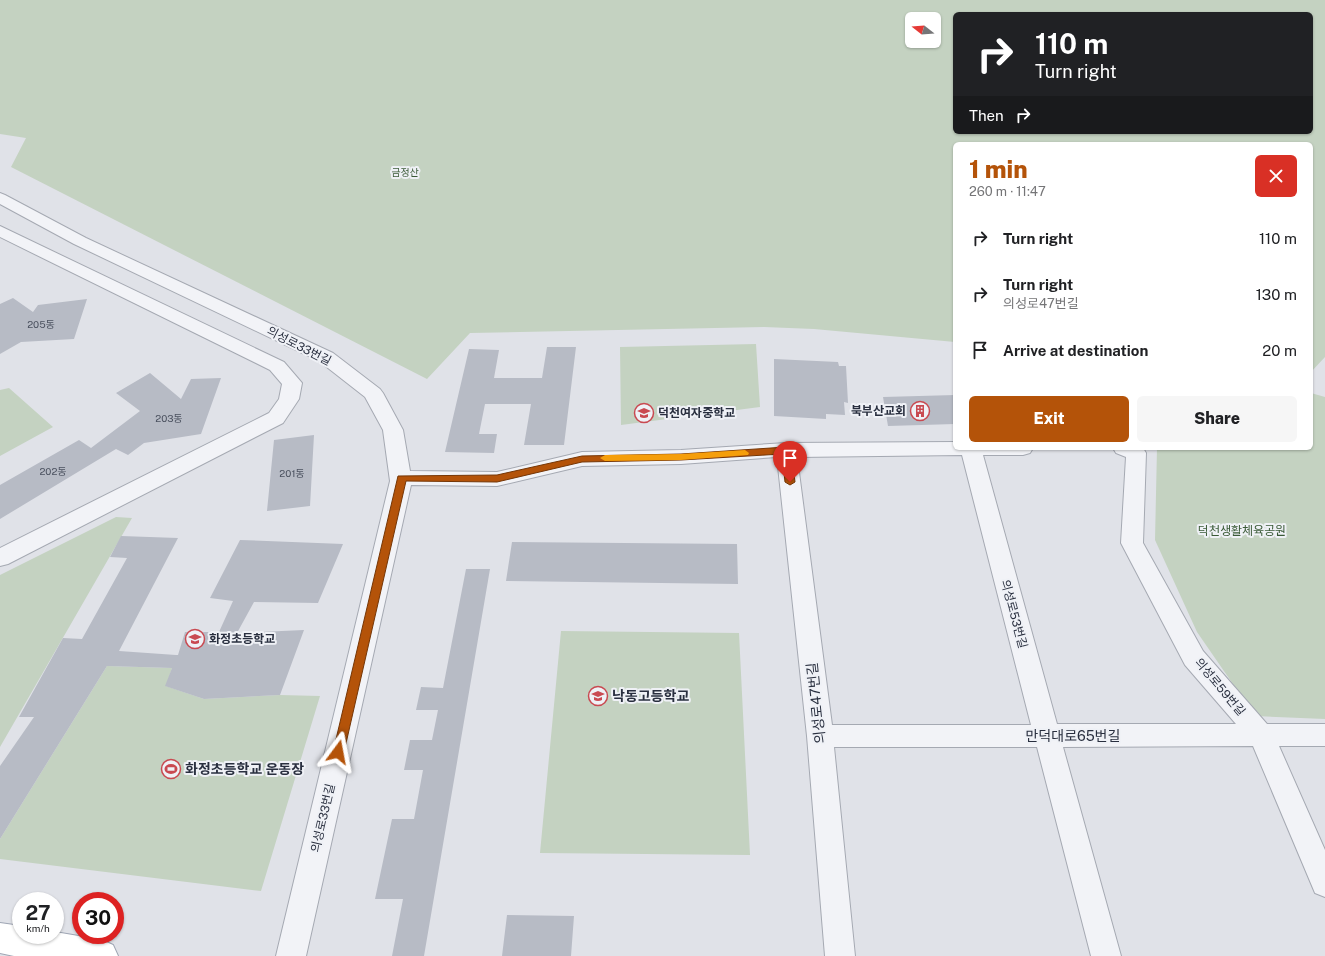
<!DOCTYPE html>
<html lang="en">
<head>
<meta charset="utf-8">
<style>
	body { margin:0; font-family:"Public Sans","Noto Sans KR",sans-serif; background:#f6f6f6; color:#202124; height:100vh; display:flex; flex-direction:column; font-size:15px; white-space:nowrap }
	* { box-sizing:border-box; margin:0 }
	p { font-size:13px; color:#757577 }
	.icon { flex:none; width:22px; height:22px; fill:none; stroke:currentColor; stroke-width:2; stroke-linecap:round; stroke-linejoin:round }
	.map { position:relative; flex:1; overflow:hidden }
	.drawer { position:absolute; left:953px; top:142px; width:360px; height:308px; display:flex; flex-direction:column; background:#fff; border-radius:6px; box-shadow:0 1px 3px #0004 }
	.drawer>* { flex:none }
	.top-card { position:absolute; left:953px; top:12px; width:360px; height:122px; border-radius:6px; box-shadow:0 1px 3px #0004; background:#202124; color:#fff; overflow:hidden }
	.needle { width:26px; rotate:287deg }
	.fabs { position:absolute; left:905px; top:12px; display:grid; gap:8px }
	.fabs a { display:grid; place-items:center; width:36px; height:36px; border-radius:6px; background:#fff; box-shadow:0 1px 3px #0004; font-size:20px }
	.speed { position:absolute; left:12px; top:892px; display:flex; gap:8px; font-size:20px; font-weight:700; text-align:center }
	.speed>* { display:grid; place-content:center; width:52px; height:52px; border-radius:50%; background:#fff; box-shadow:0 1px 3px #0004; line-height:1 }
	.speed small { font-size:10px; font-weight:400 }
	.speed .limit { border:6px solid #d22; background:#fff; color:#111 }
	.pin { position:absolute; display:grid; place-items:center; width:34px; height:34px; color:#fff; margin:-41px -17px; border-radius:50% 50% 50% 0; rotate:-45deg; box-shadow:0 0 4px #0007 }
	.pin .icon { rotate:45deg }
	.me { position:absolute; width:44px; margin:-22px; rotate:13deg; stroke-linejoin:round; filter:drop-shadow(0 0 3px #0008) }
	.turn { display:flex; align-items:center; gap:14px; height:84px; padding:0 16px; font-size:18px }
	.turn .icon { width:52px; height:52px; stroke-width:2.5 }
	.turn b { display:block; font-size:28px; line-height:34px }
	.then { display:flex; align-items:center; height:38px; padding:0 16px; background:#0003; gap:8px; font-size:15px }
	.round { display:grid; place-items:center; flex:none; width:42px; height:42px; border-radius:6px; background:#f6f6f6 }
	.head { display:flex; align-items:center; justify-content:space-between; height:68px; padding:0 16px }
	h1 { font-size:24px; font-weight:800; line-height:30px; color:#b45309 }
	.primary-button { display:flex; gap:8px; margin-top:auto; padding:8px 16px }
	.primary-button a { flex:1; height:46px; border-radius:6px; background:#b45309; color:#fff; font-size:16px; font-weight:800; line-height:46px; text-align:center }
	.primary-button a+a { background:#f6f6f6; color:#202124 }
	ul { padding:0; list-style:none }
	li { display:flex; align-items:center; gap:12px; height:56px; padding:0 16px }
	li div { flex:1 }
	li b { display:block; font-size:15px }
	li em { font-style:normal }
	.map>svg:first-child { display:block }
</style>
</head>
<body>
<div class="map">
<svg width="1325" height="956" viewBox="0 0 1325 956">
	<rect width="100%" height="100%" fill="#e0e2e8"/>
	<path fill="#c4d2c1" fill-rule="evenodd" d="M 0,0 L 1325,0 L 1325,357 L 1311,372 L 1311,144 L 955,144 L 955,342 L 814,329 L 764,327 L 470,333 L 427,379 L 11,167 L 26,138 L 0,134 ZM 955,14 L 1311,14 L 1311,132 L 955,132 ZM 912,19 L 934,19 L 934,41 L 912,41 Z
		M 756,344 L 760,407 L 621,425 L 620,347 Z
		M 9,388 L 53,427 L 0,456 L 0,390 Z
		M 1311,393 L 1325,397 L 1325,719 L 1255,716 L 1197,632 L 1155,540 L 1157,448 L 1311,448 Z
		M 116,517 L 132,518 L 0,747 L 0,575 Z
		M 561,631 L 739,633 L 750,855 L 540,853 Z
		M 107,666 L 172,668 L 166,686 L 204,699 L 280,695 L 320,696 L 261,891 L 0,859 L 0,839 Z"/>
	<path fill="#b7bbc5" d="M 13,298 L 33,312 L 38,305 L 87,299 L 74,339 L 21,342 L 0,354 L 0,304 Z
		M 547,347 L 576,347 L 564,445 L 524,445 L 531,404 L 485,404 L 479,434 L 497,434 L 494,453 L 445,452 L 469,349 L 499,350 L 494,378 L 542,378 Z
		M 774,359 L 838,362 L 839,366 L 846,366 L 848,403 L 844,402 L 845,415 L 826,414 L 826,419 L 774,416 Z
		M 150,373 L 181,399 L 191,379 L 221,378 L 201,434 L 144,443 L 128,455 L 116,449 L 0,519 L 0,485 L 79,440 L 91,448 L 140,411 L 116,393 Z
		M 955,395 L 955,424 L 888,426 L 883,397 Z
		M 314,435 L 310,506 L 267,511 L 274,440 Z
		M 121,536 L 178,538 L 119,651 L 176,655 L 178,655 L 185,632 L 219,632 L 233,601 L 210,598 L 240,540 L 343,544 L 318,603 L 254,602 L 237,633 L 304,630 L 280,695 L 204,699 L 165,686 L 172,668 L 107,666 L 0,839 L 0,766 L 34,717 L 19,717 L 63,638 L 82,639 L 127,558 L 110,557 Z
		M 512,542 L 737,544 L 738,584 L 506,581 Z
		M 466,569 L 490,569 L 424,956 L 392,956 L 403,899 L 375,899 L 392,819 L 414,819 L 423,770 L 404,770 L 410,740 L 432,740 L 438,710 L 416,710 L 421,687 L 443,688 Z
		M 507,915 L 574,916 L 571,956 L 502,956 Z"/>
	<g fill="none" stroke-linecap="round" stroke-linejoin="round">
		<g stroke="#a5a9b2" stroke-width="2">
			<path id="minor" d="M 0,193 L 5,195 L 86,238 L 333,353 L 380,389 L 383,393 L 403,430 L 410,471 L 497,472 L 582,452 L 681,450 L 786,443 L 955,442 L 955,448 L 1033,448 L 1030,453 L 1023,455 L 983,455 L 1057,724 L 1236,724 L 1185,665 L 1121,543 L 1126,457 L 1116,453 L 1113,448 L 1143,448 L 1146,453 L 1143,543 L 1203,651 L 1267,724 L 1325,724 L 1325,746 L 1279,746 L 1325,850 L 1325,897 L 1315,893 L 1253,746 L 1063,747 L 1121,956 L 1091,956 L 1037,747 L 834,747 L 855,956 L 825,956 L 807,736 L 777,457 L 681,464 L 582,466 L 497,486 L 411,485 L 306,956 L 276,956 L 390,481 L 383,430 L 365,397 L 319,361 L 74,244 L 0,204 ZM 962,455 L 1031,725 L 832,725 L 797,457 Z
				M 0,226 L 284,362 L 302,383 L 299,399 L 283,423 L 8,564 L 0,566 L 0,548 L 269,413 L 279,399 L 282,384 L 270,370 L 0,237 Z"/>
		</g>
		<g stroke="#9fa6b4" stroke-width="2">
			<path id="major" d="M 0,923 L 21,926 L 21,935 L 55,935 L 55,932 L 102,940 L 113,945 L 118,956 L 14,956 L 0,953 Z"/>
		</g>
		<use href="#minor" fill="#f2f3f7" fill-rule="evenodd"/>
		<use href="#major" fill="#fff" fill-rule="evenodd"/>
	</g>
	<path fill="#b45309" stroke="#753606" d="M 786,447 L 791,450 L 795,482 L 790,485 L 785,482 L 782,454 L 681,460 L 582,462 L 497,482 L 406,481 L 344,752 L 342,755 L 338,757 L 334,755 L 333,752 L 398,476 L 497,475 L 582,456 L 681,454 Z"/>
	<path fill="#f59e0b" d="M 745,450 L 749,453 L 748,455 L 681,460 L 605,461 L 600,458 L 605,455 L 681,454 Z"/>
	<defs>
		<g id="building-ring" transform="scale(1)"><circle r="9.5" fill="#eff1f6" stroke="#c94951" stroke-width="1.5"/><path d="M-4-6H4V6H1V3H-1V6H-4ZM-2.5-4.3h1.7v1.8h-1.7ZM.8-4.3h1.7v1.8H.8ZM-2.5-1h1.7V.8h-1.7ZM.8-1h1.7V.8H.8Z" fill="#c94951"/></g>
		<g id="school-ring" transform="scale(1)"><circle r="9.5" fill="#eff1f6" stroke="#c94951" stroke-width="1.5"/><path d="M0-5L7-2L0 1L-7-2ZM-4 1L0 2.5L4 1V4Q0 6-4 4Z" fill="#c94951"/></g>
		<g id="stadium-ring" transform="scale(1)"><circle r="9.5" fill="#eff1f6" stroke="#c94951" stroke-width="1.5"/><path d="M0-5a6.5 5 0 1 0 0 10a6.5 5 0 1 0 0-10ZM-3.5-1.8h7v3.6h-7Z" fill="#c94951"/></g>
	</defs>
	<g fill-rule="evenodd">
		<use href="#building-ring" x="920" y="411"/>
		<use href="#school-ring" x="644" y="413"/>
		<use href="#school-ring" x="195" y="639"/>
		<use href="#school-ring" x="598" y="696"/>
		<use href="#stadium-ring" x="171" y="769"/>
	</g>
	<g text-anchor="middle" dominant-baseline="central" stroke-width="4" stroke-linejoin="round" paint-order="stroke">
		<g font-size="10" fill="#3a5a37" stroke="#eff1f6">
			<text x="405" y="172">금정산</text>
		</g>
		<g font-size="10" fill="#4c5260">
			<text x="41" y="324">205동</text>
			<text x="169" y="418">203동</text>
			<text x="53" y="471">202동</text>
			<text x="292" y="473">201동</text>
		</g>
		<g font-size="12" fill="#292f3f" stroke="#eff1f6">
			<text transform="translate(299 346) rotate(27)">의성로33번길</text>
			<text transform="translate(1014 614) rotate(75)">의성로53번길</text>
			<text transform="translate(1220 687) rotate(50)">의성로59번길</text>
			<text transform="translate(323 818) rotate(-77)">의성로33번길</text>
		</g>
		<g font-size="12" font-weight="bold" fill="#292f3f" stroke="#eff1f6" text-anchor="start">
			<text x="906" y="411" text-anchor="end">북부산교회</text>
			<text x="658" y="413">덕천여자중학교</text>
			<text x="209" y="639">화정초등학교</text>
		</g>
		<g font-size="12" fill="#3a5a37" stroke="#eff1f6">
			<text x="1242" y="531">덕천생활체육공원</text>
		</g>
		<g font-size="14" font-weight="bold" fill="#292f3f" stroke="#eff1f6" text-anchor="start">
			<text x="612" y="696">낙동고등학교</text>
			<text x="185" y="769">화정초등학교 운동장</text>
		</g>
		<g font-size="14" fill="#292f3f" stroke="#eff1f6">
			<text transform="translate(816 703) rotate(-96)">의성로47번길</text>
			<text x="1073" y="736">만덕대로65번길</text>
		</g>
	</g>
</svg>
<div class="fabs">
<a><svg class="needle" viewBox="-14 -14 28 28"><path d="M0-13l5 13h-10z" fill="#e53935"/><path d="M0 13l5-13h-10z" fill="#757577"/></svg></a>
</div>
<div class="speed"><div>27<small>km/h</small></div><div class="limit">30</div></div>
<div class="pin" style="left:790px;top:482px;background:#d93025"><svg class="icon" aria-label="arrive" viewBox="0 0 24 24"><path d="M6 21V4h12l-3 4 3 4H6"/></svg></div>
<svg class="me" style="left:338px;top:752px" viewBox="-20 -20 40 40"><path d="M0-17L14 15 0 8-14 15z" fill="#b45309" stroke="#fff" stroke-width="4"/></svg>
<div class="top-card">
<div class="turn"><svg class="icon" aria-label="right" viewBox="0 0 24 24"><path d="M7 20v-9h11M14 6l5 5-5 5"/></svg><div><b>110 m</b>Turn right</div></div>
<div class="then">Then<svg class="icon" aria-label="right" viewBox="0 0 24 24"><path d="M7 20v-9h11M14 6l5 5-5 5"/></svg></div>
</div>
<section class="drawer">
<div class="head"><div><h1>1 min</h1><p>260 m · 11:47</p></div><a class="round" style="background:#d93025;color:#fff"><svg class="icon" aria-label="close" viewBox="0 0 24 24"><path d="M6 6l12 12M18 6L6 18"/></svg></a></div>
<ul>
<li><svg class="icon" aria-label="right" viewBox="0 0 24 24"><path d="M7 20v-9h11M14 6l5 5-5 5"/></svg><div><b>Turn right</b></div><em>110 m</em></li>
<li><svg class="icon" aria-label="right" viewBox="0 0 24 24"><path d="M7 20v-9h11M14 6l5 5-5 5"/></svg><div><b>Turn right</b><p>의성로47번길</p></div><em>130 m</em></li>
<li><svg class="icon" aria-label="arrive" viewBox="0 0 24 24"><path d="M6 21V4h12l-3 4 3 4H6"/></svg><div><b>Arrive at destination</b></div><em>20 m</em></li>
</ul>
<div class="primary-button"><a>Exit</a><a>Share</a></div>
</section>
</div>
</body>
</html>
